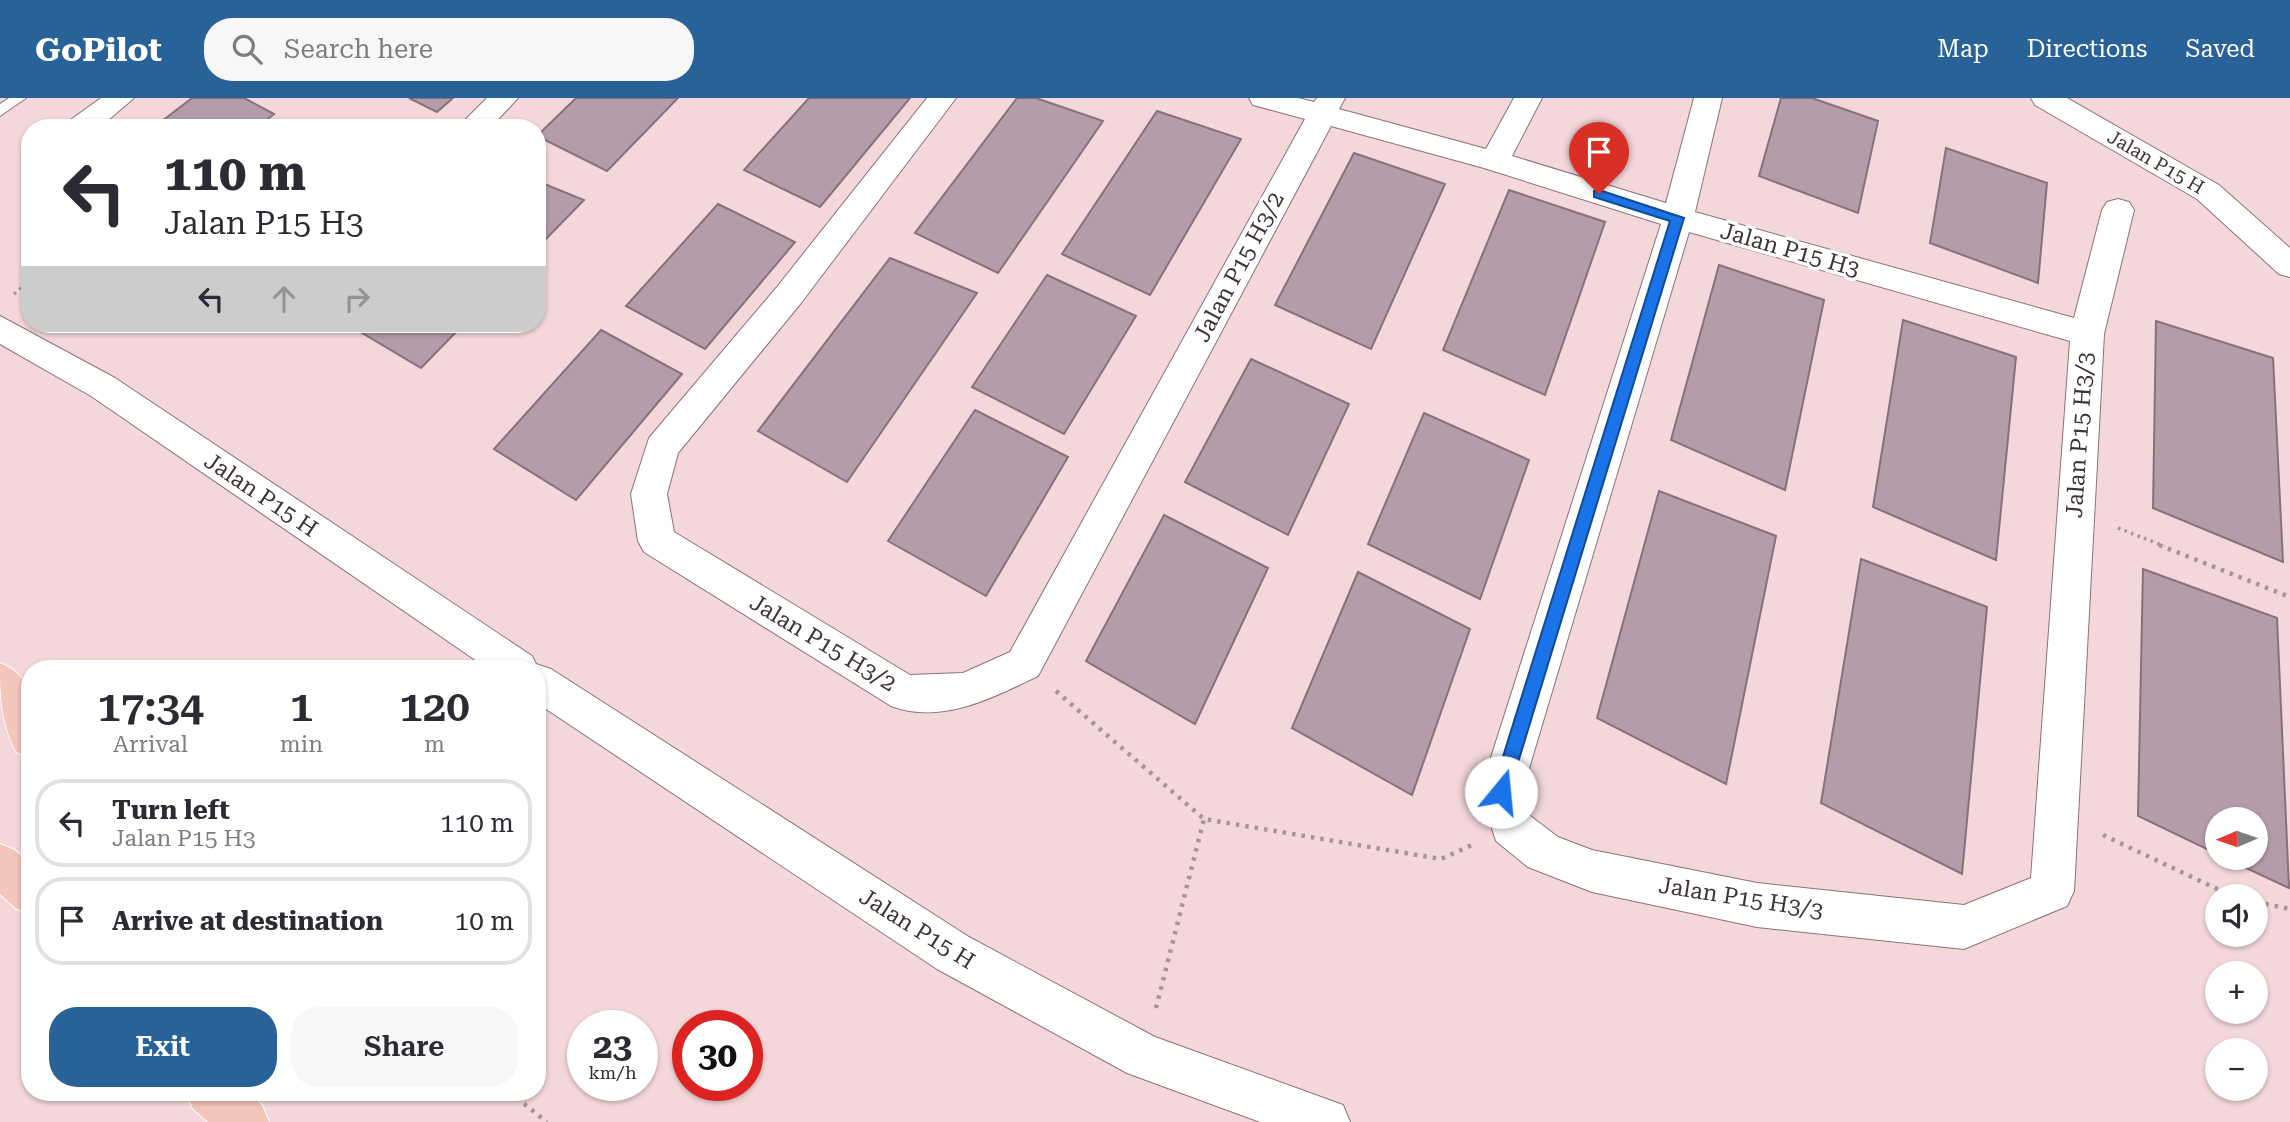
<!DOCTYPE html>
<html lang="en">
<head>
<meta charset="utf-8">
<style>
	body { margin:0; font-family:"Roboto Serif",serif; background:#f7f7f7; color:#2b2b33; height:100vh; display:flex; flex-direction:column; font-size:26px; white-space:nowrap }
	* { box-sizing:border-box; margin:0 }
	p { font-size:23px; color:#7c7c81 }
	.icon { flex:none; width:38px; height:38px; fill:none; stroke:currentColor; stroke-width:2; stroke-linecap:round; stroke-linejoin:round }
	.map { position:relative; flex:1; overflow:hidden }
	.drawer { position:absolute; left:21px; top:562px; width:525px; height:441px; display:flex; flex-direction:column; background:#fff; border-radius:28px; box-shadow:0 2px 5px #0004 }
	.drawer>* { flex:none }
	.top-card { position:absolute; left:21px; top:21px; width:525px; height:214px; border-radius:28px; box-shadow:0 2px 5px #0004; background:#fff; color:#2b2b33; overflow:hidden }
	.needle { width:46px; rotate:268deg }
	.controls { position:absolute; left:2205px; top:709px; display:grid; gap:14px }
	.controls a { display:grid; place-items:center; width:63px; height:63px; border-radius:50%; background:#fff; box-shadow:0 2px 5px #0004; font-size:35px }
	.speed { position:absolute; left:567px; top:912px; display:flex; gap:14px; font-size:35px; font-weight:700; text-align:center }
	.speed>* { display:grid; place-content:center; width:91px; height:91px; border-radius:50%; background:#fff; box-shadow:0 2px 5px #0004; line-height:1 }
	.speed small { font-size:18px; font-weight:400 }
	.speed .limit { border:10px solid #d22; background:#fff; color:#111 }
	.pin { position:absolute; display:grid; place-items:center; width:60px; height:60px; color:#fff; margin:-72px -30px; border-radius:50% 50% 50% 0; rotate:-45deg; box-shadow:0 0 7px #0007 }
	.pin .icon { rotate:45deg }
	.me { position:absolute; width:77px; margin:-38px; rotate:17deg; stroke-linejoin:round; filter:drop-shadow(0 0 5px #0008) }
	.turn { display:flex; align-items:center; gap:24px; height:147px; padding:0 28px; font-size:32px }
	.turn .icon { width:91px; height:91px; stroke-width:2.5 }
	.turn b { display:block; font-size:49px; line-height:60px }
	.lanes { display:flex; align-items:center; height:66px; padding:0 28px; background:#0003; justify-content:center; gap:35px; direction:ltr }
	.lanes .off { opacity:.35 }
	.eta { display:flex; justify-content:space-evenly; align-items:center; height:119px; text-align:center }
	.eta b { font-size:42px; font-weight:600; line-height:49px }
	.primary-button { display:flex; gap:14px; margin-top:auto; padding:14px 28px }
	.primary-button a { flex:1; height:80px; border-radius:28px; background:#296199; color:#fff; font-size:28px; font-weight:600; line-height:80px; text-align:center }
	.primary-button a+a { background:#f7f7f7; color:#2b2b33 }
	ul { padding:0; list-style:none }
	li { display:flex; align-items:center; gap:21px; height:88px; margin:0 14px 10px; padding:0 14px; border:4px solid #e1e1e2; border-radius:28px }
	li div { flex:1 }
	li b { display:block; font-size:26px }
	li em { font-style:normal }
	header { display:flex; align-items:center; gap:42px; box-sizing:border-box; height:98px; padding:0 35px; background:#296199; color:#fff }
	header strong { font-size:33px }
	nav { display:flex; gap:38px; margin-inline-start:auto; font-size:24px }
	.search { width:490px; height:63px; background:#f7f7f7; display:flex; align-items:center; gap:18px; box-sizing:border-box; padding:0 24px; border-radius:28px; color:#7c7c81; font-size:26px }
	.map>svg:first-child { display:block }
</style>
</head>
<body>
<header>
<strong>GoPilot</strong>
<div class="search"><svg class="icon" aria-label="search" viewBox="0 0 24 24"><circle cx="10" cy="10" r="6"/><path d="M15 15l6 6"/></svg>Search here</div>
<nav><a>Map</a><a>Directions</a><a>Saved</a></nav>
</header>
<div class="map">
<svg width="2290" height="1024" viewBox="0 0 2290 1024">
	<rect width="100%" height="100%" fill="#f4d7db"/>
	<path fill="#b49da9" stroke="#87717c" stroke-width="2" d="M 192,0 L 244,0 L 274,16 L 257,30 L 153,30 Z
		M 409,0 L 453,0 L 437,14 Z
		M 576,0 L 678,0 L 607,73 L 537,38 Z
		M 809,0 L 910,0 L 820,109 L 744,72 Z
		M 1017,0 L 1036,0 L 1103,23 L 998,175 L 915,135 Z
		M 1781,0 L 1812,0 L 1878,23 L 1858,115 L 1759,78 Z
		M 1157,13 L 1241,41 L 1150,197 L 1062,156 Z
		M 1946,50 L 2047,85 L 2038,185 L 1930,145 Z
		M 1354,55 L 1445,86 L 1371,251 L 1275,207 Z
		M 537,83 L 584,102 L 537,150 Z
		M 1509,92 L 1605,124 L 1545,297 L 1443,252 Z
		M 718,106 L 795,144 L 705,251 L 626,208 Z
		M 890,160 L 977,195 L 847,384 L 758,333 Z
		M 1719,167 L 1824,202 L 1785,392 L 1671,342 Z
		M 1047,177 L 1136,218 L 1064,336 L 972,289 Z
		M 1903,222 L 2016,259 L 1996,462 L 1873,409 Z
		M 2156,223 L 2273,260 L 2283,464 L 2153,410 Z
		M 347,226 L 464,226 L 421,270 Z
		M 601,232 L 682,276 L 576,402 L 494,351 Z
		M 1251,261 L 1349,306 L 1288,437 L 1185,384 Z
		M 975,312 L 1068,359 L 986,498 L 888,443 Z
		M 1424,315 L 1529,362 L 1480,501 L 1368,446 Z
		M 1659,393 L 1776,438 L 1726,686 L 1597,620 Z
		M 1164,417 L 1268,470 L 1195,626 L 1086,563 Z
		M 1861,461 L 1987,509 L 1962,776 L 1821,705 Z
		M 2143,471 L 2277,520 L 2289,790 L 2225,760 L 2256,760 L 2256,721 L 2217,721 L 2217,756 L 2138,718 Z
		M 1358,474 L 1470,531 L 1412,697 L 1292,630 Z"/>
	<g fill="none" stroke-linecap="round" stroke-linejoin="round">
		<g stroke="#8c7275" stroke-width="2">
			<path id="lane" d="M 9,0 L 26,0 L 0,18 L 0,6 Z"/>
		</g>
		<g stroke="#8c7275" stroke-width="2">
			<path id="street" d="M 101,0 L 134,0 L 99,30 L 64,30 L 69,23 Z
				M 487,0 L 518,0 L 490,30 L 457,30 Z
				M 927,0 L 956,0 L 801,205 L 678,355 L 667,396 L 674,434 L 910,577 L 963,575 L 1010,554 L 1305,21 L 1253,7 L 1249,0 L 1298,0 L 1314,4 L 1317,0 L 1345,0 L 1339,11 L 1486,51 L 1514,0 L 1542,0 L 1512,58 L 1666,105 L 1694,0 L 1722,0 L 1695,114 L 2074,220 L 2102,112 L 2107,104 L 2118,101 L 2129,104 L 2134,112 L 2104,236 L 2074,793 L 2067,808 L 1964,851 L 1757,829 L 1592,794 L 1528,769 L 1496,743 L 1480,694 L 1661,126 L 1484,70 L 1331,28 L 1038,578 C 992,600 942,627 891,608 L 644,454 L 638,443 L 631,396 L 649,340 L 777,189 ZM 1689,134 L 2070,243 L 2031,780 L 1964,807 L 1757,785 L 1592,752 L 1558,739 L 1529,717 L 1522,694 Z"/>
		</g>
		<g stroke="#8c7275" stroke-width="2">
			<path id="secondary" d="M 2031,0 L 2067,0 L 2219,87 L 2290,150 L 2290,179 L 2279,176 L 2197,101 L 2035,7 Z
				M 0,218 L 115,280 L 532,558 L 536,566 L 551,571 L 969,839 L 1155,939 L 1343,1007 L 1350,1024 L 1260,1024 L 1127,975 L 937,871 L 537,605 L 537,570 L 487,570 L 91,298 L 0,246 Z"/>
		</g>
		<g stroke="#fff" stroke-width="2">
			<path id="primary" d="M 0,565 C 41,580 30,623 30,660 L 16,654 C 1,622 0,600 0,565 Z
				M 0,746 L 15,752 L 30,766 L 30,816 L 15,810 L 0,796 Z
				M 186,994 L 247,994 L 262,1007 L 269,1024 L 208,1024 L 193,1011 Z"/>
		</g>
		<path stroke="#a99396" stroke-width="3.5" stroke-dasharray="2.5 4.5" stroke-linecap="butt" d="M 14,196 L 30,183
			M 2118,430 L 2164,448"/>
		<path stroke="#a99396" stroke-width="4.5" stroke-dasharray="3.5 6" stroke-linecap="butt" d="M 2159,447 L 2290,499
			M 1056,593 L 1204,721 L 1441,761 L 1472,747
			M 2103,737 L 2232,798
			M 2256,804 L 2290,811
			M 1156,910 L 1204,721
			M 509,994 L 547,1024"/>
		<use href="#lane" fill="#fff" fill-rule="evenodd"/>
		<use href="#street" fill="#fff" fill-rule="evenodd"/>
		<use href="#secondary" fill="#fff" fill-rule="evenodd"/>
		<use href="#primary" fill="#f4c5ba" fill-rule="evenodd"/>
	</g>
	<path fill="#1a73e8" stroke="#114b97" stroke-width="2" d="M 1599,92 L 1684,120 L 1509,694 L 1501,702 L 1492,694 L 1670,123 L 1594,99 L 1594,93 Z"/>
	<g text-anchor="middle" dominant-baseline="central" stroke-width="7" stroke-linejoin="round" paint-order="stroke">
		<g font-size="19" fill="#3e3334" stroke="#fff">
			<text transform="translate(2156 64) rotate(30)">Jalan P15 H</text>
		</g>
		<g font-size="23" fill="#3e3334" stroke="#fff">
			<text transform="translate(1790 152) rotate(16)">Jalan P15 H3</text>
			<text transform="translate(1239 169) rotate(-62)">Jalan P15 H3/2</text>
			<text transform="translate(2080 337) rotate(-86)">Jalan P15 H3/3</text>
			<text transform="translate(261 397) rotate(34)">Jalan P15 H</text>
			<text transform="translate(823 545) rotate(31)">Jalan P15 H3/2</text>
			<text transform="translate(1741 800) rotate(9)">Jalan P15 H3/3</text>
			<text transform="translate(917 831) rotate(32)">Jalan P15 H</text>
		</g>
	</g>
</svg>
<div class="controls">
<a><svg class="needle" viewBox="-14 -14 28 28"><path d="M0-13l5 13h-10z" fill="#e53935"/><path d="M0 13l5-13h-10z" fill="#7c7c81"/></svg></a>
<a><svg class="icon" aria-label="sound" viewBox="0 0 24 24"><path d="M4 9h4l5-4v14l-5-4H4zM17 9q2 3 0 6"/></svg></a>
<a>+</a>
<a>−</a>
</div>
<div class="speed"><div>23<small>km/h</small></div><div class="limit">30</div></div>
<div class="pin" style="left:1599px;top:96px;background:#d93025"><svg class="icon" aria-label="arrive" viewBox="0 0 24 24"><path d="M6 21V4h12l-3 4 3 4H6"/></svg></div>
<svg class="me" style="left:1501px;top:694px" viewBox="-20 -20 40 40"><circle r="19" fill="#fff"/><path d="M0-13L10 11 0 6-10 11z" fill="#1a73e8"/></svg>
<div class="top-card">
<div class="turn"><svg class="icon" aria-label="left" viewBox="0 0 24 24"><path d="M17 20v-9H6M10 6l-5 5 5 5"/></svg><div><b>110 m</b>Jalan P15 H3</div></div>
<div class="lanes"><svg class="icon" aria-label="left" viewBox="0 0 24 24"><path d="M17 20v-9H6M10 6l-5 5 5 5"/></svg><svg class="icon off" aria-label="ahead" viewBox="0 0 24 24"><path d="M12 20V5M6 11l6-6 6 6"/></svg><svg class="icon off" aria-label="right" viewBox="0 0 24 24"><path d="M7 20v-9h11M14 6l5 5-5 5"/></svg></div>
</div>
<section class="drawer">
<div class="eta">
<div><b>17:34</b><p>Arrival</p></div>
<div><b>1</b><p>min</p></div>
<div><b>120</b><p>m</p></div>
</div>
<ul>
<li><svg class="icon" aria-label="left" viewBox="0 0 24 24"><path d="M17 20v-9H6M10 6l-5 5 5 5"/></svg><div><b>Turn left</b><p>Jalan P15 H3</p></div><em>110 m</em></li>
<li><svg class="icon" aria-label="arrive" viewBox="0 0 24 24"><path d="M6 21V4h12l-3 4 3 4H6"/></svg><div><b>Arrive at destination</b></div><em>10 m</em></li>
</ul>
<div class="primary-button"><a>Exit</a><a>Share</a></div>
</section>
</div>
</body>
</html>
